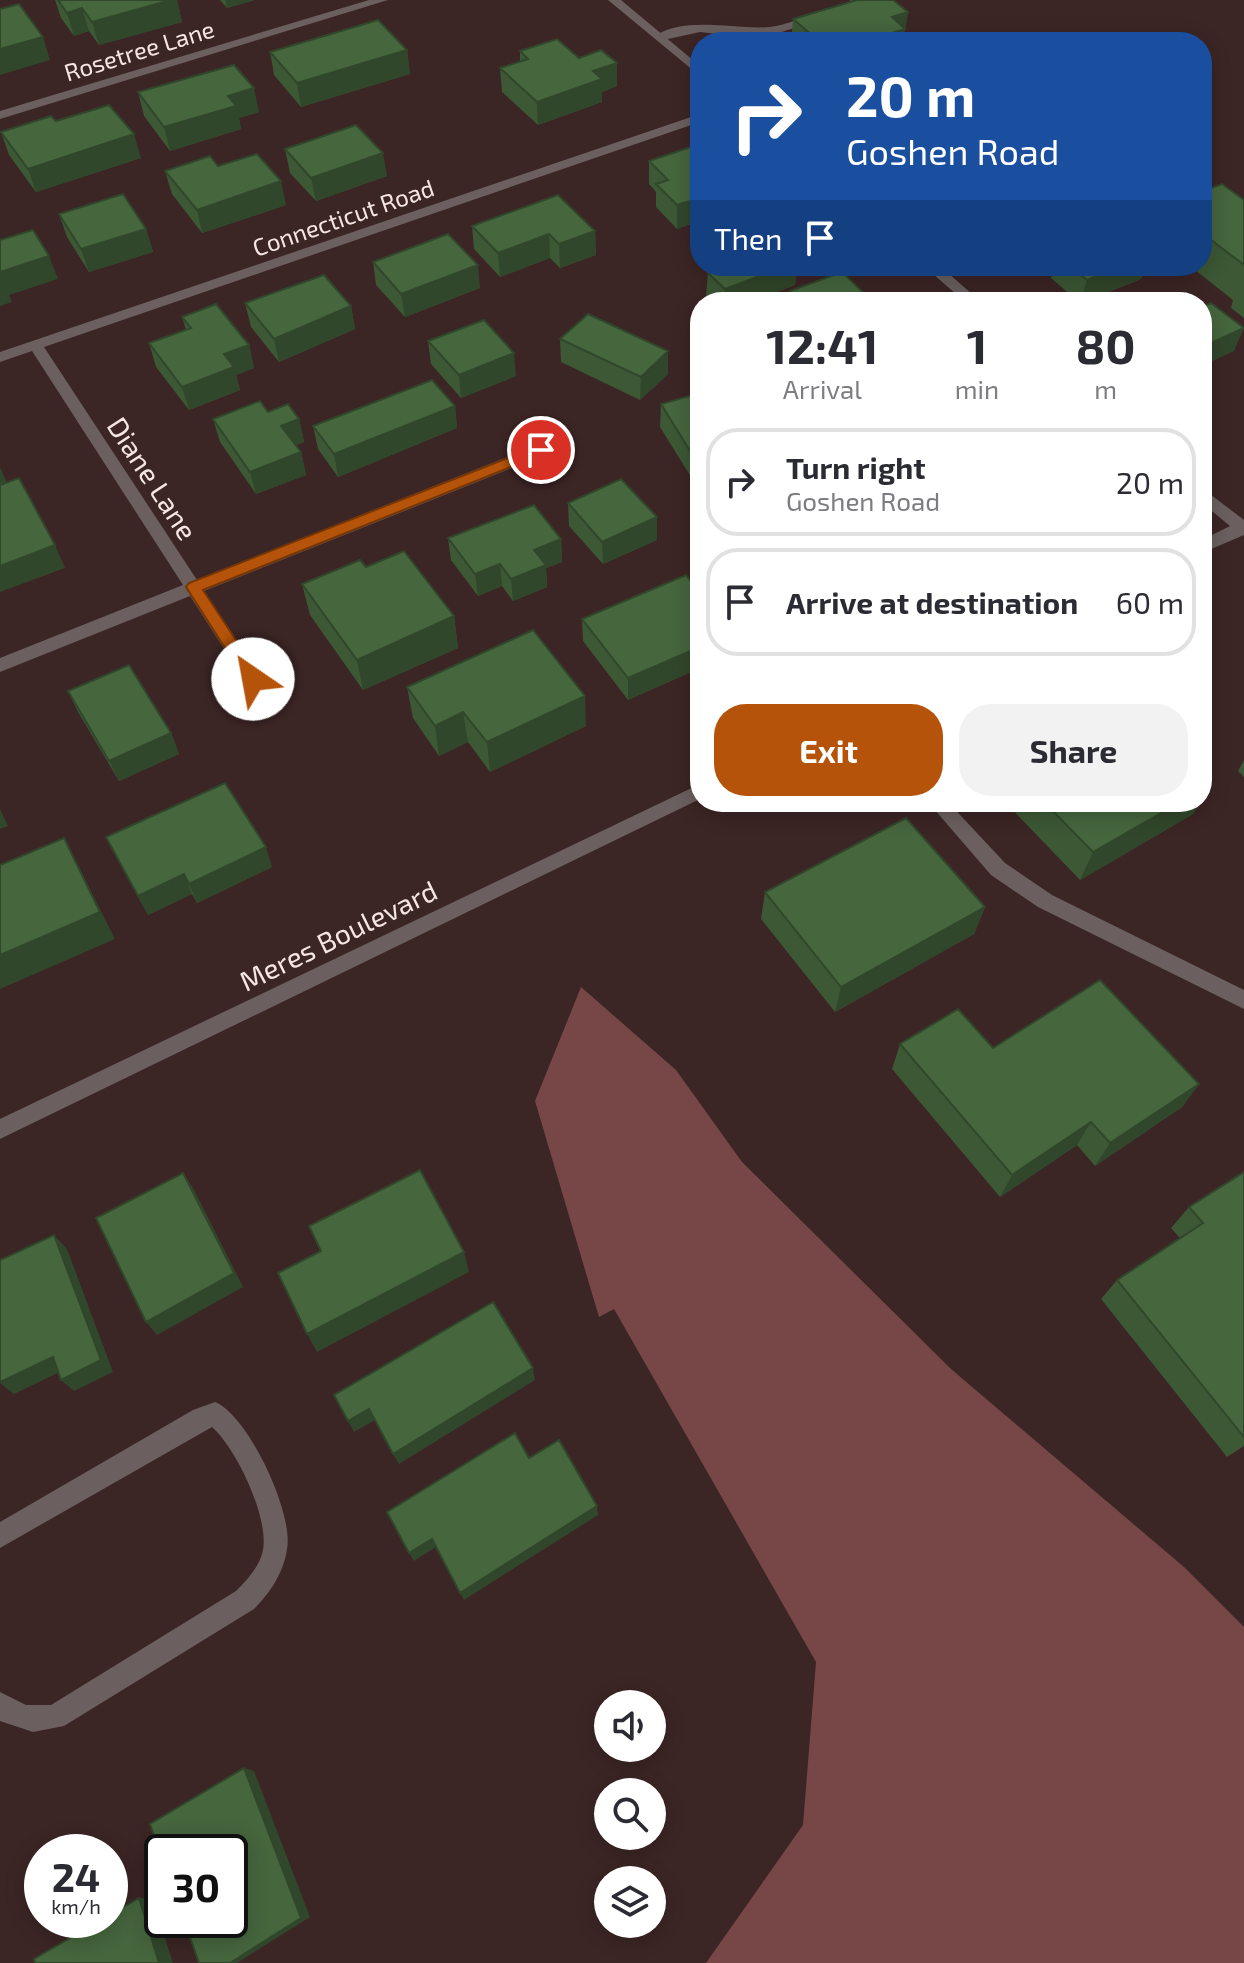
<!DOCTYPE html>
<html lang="en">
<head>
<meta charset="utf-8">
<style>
	body { margin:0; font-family:"Exo 2",sans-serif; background:#f2f2f3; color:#2b2b33; height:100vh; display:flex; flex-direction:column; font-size:30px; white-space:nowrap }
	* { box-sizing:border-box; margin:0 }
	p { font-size:26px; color:#7c7c81 }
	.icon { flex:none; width:44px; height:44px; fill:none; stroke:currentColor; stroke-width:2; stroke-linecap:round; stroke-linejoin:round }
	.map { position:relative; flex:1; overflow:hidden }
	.panel { position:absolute; left:690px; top:292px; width:522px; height:520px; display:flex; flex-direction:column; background:#fff; border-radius:32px; box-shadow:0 4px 20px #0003 }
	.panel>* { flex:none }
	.guide { position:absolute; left:690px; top:32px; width:522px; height:244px; border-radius:32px; box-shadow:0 4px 20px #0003; background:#1a4fa0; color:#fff; overflow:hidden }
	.tools { position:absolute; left:594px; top:1690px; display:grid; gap:16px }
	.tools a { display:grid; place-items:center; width:72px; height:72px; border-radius:50%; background:#fff; box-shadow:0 4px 20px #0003; font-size:40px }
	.speed { position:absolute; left:24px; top:1834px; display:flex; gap:16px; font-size:40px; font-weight:700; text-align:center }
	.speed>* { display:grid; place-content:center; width:104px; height:104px; border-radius:50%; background:#fff; box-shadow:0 4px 20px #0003; line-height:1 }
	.speed small { font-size:20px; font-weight:400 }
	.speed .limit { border:4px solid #111; border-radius:12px; background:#fff; color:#111 }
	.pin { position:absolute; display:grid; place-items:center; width:68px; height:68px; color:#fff; margin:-34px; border:4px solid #fff; border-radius:50%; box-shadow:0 2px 8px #0007 }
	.me { position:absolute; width:88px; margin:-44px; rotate:327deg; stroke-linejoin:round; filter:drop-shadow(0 0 6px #0008) }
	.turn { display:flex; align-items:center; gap:28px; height:168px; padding:0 24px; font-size:36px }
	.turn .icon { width:104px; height:104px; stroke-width:2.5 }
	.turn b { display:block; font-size:56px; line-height:68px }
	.then { display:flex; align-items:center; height:76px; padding:0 24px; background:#0003; gap:16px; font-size:30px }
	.eta { display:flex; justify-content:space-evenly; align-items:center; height:136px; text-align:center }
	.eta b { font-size:48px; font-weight:700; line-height:56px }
	.action { display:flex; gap:16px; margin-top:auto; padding:16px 24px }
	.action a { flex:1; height:92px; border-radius:32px; background:#b45309; color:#fff; font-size:32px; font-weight:700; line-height:92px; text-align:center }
	.action a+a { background:#f2f2f3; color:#2b2b33 }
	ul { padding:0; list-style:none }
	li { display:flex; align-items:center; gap:24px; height:108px; margin:0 16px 12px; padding:0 8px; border:4px solid #e1e1e2; border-radius:32px }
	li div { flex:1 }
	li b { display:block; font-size:30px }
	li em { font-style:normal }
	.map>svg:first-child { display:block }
</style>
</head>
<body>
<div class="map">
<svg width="1244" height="1963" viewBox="0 0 1244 1963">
	<rect width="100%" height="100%" fill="#3c2525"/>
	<path fill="#774647" d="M 581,987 L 676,1070 L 742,1162 L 951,1369 L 1184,1567 L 1244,1627 L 1244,1963 L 706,1963 L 803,1825 L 816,1662 L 614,1309 L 599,1317 L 535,1101 Z"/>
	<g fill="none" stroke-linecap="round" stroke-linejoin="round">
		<path fill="#6b5f5f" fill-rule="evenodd" d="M 819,12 L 825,16 L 823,19 L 775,34 L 735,36 L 700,32 L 659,41 L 653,37 C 685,15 734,30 770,27 C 787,25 803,17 819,12 Z"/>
		<path fill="#6b5f5f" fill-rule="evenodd" d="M 369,0 L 388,0 L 0,119 L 0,111 Z
			M 700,114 L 700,122 L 44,347 L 197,580 L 535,446 L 541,445 L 549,450 L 547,454 L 204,591 L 259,674 L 262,679 L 259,684 L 247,684 L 190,596 L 0,672 L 0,658 L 183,585 L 32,351 L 0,362 L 0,352 Z
			M 928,802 L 948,802 L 1005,863 L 1052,895 L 1244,990 L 1244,1009 L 1038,907 L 991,875 Z
			M 215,1402 C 249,1416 294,1514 287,1549 C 284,1572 270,1593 254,1609 L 64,1726 L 33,1732 L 0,1721 L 0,1692 L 26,1705 L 51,1705 L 236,1591 C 247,1580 260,1566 263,1550 C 269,1517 236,1448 212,1427 L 0,1548 L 0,1522 L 193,1410 Z"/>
		<path fill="#6b5f5f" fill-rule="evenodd" d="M 608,0 L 621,0 L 700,66 L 700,76 Z
			M 924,266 L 940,266 L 981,302 L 965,302 Z
			M 1202,488 L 1244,520 L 1244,535 L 1202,553 L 1202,540 L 1230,526 L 1202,503 Z
			M 700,784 L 700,799 L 0,1139 L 0,1119 Z"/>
	</g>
	<path fill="#3c5835" d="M 55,0 L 177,0 L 182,22 L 99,45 L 89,31 L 74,36 L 61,18 Z
		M 220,0 L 255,0 L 227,8 Z
		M 850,0 L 893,0 L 908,12 L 903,42 L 791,42 L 793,19 L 850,2 Z
		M 407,50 L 410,74 L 301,107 L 274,75 L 270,52 Z
		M 520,51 L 617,63 L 617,86 L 602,92 L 602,102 L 538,125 L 502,92 L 500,68 L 520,61 Z
		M 138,92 L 259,112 L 239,118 L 241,129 L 170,151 L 144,116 Z
		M 56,121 L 141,158 L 36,192 L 9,155 L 1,132 Z
		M 700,148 L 700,260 L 693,253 L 694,230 L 698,228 L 693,223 L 677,229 L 656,207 L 656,192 L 649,184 L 649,161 Z
		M 285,149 L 387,176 L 316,201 L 290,173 Z
		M 218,166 L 286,205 L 202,233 L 172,194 L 165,171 Z
		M 1202,191 L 1244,200 L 1244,318 L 1231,308 L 1233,300 L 1190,266 L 1202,266 Z
		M 59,214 L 146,229 L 153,252 L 89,272 L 67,237 Z
		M 472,226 L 595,231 L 596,255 L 560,268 L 550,258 L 500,277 L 474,249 Z
		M 373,262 L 480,288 L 405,317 L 376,285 Z
		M 706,266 L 797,266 L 795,285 L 751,302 L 712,302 L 706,296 L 708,273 L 712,271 Z
		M 1055,266 L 1145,266 L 1141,279 L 1083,302 L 1079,302 L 1051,278 Z
		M 790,291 L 864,293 L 863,302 L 789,302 Z
		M 245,303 L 351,306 L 355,329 L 279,362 L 251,327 Z
		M 182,317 L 249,345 L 254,368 L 236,375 L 240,390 L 189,410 L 156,367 L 149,343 L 186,330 Z
		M 560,339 L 668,374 L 640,400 L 561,362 Z
		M 428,341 L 516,376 L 461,398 L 431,364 Z
		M 700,393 L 700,490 L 699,490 L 660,427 L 661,404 Z
		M 455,406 L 457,428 L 338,477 L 318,449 L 313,426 Z
		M 268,412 L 299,419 L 304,442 L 295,445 L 301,452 L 306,475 L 256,494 L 220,442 L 213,419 Z
		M 568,503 L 657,517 L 657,540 L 603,564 L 569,526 Z
		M 448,538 L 561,539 L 562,562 L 546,568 L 547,587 L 513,601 L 502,586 L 478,596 L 451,560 Z
		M 302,584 L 454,616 L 458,648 L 363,690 L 310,615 Z
		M 700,592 L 700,668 L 628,700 L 583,641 L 582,619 Z
		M 407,687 L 586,726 L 490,772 L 468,742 L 439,756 L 413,718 Z
		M 68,691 L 171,733 L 179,754 L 119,781 L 78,712 Z
		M 1244,760 L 1244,777 L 1238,771 Z
		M 1005,802 L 1200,802 L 1193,814 L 1080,880 Z
		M 106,837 L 272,867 L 197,903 L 192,894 L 148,915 Z
		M 765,892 L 985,907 L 974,934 L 835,1012 L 761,919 Z
		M 900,1044 L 993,1048 L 1199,1084 L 1182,1107 L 1095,1166 L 1077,1145 L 1000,1197 L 892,1069 Z
		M 1244,1172 L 1244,1446 L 1227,1457 L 1101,1299 L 1117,1280 L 1180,1238 L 1171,1228 L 1189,1207 Z"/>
	<path fill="#31472b" d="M 171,0 L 177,0 L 182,22 L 99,45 L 92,22 Z
		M 225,0 L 255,0 L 227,8 Z
		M 82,8 L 89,31 L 74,36 L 67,13 Z
		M 908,12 L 903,42 L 862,42 L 892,17 Z
		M 43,37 L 50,60 L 0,75 L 0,49 Z
		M 407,50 L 410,74 L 301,107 L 297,83 Z
		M 617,63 L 617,86 L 602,92 L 602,102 L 538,125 L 537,102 L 593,71 Z
		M 254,88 L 259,112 L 239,118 L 241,129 L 170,151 L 164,127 L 228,96 Z
		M 134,134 L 141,158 L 36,192 L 28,169 Z
		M 383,153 L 387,176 L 316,201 L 311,178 Z
		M 281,181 L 286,205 L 202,233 L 197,210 Z
		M 694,200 L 693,223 L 677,229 L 677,205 Z
		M 146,229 L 153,252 L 89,272 L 81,249 Z
		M 595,231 L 596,255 L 560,268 L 559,244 Z
		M 549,234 L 550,258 L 500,277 L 498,253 Z
		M 49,256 L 58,279 L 9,295 L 12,302 L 0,306 L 0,272 Z
		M 478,265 L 480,288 L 405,317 L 401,294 Z
		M 786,266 L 797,266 L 795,285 L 751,302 L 724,302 L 725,289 Z
		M 1122,266 L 1145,266 L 1141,279 L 1080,302 L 1087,280 Z
		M 864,293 L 863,302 L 852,302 L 853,297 Z
		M 351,306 L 355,329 L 279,362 L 274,339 Z
		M 1244,328 L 1234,351 L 1202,366 L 1202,347 Z
		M 249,345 L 254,368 L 236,375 L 240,390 L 189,410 L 182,387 L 224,354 Z
		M 668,351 L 668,374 L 640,400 L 641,377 Z
		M 514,353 L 516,376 L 461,398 L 459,375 Z
		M 455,406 L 457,428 L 338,477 L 334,454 Z
		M 299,419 L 304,442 L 286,449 L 281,426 Z
		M 301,452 L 306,475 L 256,494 L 250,472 Z
		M 0,467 L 7,483 L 0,485 Z
		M 657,517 L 657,540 L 603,564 L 602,542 Z
		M 561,539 L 562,562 L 546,568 L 547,587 L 513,601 L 511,579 L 534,550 Z
		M 55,545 L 65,568 L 0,592 L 0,566 Z
		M 500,564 L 502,586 L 478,596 L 475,574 Z
		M 454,616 L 458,648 L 363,690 L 357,660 Z
		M 700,647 L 700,668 L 628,700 L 628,678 Z
		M 585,696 L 586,726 L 490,772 L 487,742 Z
		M 463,712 L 468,742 L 439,756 L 435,726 Z
		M 171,733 L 179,754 L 119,781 L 109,761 Z
		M 1209,785 L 1202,798 L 1202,789 Z
		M 1180,802 L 1200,802 L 1193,814 L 1080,880 L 1093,852 Z
		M 0,809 L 8,826 L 0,829 Z
		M 64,838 L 115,939 L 0,989 L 0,955 Z
		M 266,847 L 272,867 L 197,903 L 189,884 Z
		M 184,874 L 192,894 L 148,915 L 138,896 Z
		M 985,907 L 974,934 L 835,1012 L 841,987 Z
		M 1199,1084 L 1182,1107 L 1095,1166 L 1110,1143 Z
		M 1091,1122 L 1077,1145 L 1000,1197 L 1012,1175 Z
		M 183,1173 L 193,1188 L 243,1287 L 157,1335 L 146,1322 Z
		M 54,1235 L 67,1249 L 113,1372 L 74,1391 L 61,1380 Z
		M 464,1252 L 469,1272 L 317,1352 L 307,1334 Z
		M 53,1357 L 66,1369 L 14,1394 L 0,1383 Z
		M 533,1368 L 535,1380 L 399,1464 L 393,1454 Z
		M 369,1409 L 375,1420 L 354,1432 L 348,1421 Z
		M 597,1506 L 598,1515 L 464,1600 L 460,1593 Z
		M 432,1539 L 436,1547 L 414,1561 L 409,1553 Z
		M 244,1768 L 254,1771 L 310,1917 L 237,1963 L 230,1963 Z
		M 139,1898 L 152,1898 L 173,1963 L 159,1963 Z"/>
	<path fill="#46663e" stroke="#31472b" stroke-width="2" d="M 58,0 L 171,0 L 92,22 L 82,8 L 67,13 Z
		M 857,0 L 893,0 L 908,12 L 892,17 L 905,29 L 862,42 L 820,42 L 793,19 Z
		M 19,4 L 43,37 L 0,49 L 0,9 Z
		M 378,20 L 407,50 L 297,83 L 270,52 Z
		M 557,39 L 579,58 L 601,50 L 617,63 L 593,71 L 602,79 L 537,102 L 500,68 L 528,59 L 520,51 Z
		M 234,65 L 254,88 L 228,96 L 236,106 L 164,127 L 138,92 Z
		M 109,105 L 134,134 L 28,169 L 1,132 L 51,116 L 56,121 Z
		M 356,125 L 383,153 L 311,178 L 285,149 Z
		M 697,145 L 700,148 L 700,206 L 694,200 L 677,205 L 656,184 L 668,180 L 649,161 Z
		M 257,154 L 281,181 L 197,210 L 165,171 L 210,156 L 218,166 Z
		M 1222,184 L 1244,200 L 1244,265 L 1202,233 L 1202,191 Z
		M 123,194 L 146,229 L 81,249 L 59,214 Z
		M 558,195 L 595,231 L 559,244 L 549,234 L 498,253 L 472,226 Z
		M 700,228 L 700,236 L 694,230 Z
		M 33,230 L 49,256 L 0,272 L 0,240 Z
		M 448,234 L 478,265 L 401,294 L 373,262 Z
		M 726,266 L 786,266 L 725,289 L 708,273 Z
		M 1071,266 L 1122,266 L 1087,280 Z
		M 842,272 L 864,293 L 853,297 L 858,302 L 801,302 L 790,291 Z
		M 324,275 L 351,306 L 274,339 L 245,303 Z
		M 1211,303 L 1244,328 L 1202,347 L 1202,307 Z
		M 216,304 L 249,345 L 224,354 L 234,367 L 182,387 L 149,343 L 191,328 L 182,317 Z
		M 588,314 L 668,351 L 641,377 L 560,339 Z
		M 484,320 L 514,353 L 459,375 L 428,341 Z
		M 432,380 L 455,406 L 334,454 L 313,426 Z
		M 700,393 L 700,467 L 661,404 Z
		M 260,401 L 268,412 L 288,404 L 299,419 L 281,426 L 301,452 L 250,472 L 213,419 Z
		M 19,478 L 55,545 L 0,566 L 0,485 Z
		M 621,479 L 657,517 L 602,542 L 568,503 Z
		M 534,505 L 561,539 L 534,550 L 546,565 L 511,579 L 500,564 L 475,574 L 448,538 Z
		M 404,551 L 454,616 L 357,660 L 302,584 L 360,560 L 366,567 Z
		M 686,575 L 700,592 L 700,647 L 628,678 L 582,619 Z
		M 533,630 L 585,696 L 487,742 L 463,712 L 435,726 L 407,687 Z
		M 129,665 L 171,733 L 109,761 L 68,691 Z
		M 1202,779 L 1209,785 L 1202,789 Z
		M 225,783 L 266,847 L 189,884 L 184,874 L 138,896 L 106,837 Z
		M 1044,802 L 1180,802 L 1093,852 Z
		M 906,818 L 985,907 L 841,987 L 765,892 Z
		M 64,838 L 100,912 L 0,955 L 0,865 Z
		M 1100,980 L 1199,1084 L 1110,1143 L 1091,1122 L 1012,1175 L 900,1044 L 958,1009 L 993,1048 Z
		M 420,1170 L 464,1252 L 307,1334 L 278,1273 L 321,1251 L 309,1226 Z
		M 1244,1172 L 1244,1437 L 1117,1280 L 1203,1223 L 1189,1207 Z
		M 183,1173 L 234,1273 L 146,1322 L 96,1218 Z
		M 54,1235 L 101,1360 L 61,1380 L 53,1357 L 0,1382 L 0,1260 Z
		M 493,1302 L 533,1368 L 393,1454 L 369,1409 L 348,1421 L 334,1395 Z
		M 515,1433 L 529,1458 L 559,1440 L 597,1506 L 460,1593 L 432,1539 L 409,1553 L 387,1512 Z
		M 244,1768 L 301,1918 L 230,1963 L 199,1963 L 184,1920 L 230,1920 L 230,1852 L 162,1852 L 162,1858 L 150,1824 Z
		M 139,1898 L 159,1963 L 35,1963 L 34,1959 L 101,1920 L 110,1920 L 110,1915 Z"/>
	<path fill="#b45309" stroke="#753606" stroke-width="2" d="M 541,445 L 546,446 L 546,453 L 203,590 L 259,675 L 259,684 L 248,684 L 186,587 L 189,583 Z"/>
	<g text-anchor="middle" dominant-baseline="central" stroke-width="8" stroke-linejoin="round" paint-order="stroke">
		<g font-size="24" fill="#f6e6e6" stroke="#3c2525">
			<text transform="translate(139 50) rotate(-17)">Rosetree Lane</text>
			<text transform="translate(343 217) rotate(-19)">Connecticut Road</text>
		</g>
		<g font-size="28" fill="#f6e6e6" stroke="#3c2525">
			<text transform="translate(153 478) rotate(57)">Diane Lane</text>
			<text transform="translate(338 935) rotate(-26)">Meres Boulevard</text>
		</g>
	</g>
</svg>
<div class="tools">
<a><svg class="icon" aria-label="sound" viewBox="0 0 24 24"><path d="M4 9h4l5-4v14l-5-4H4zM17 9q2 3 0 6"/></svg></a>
<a><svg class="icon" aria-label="search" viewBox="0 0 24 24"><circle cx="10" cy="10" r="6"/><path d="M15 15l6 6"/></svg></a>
<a><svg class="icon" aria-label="layers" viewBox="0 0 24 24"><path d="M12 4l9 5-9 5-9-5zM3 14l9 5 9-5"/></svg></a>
</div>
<div class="speed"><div>24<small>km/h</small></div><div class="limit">30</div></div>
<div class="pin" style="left:541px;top:450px;background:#d93025"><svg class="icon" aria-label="arrive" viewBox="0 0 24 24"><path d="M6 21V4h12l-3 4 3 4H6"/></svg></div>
<svg class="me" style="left:253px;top:679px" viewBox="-20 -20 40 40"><circle r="19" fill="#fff"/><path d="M0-13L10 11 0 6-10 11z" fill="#b45309"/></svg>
<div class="guide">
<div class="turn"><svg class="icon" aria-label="right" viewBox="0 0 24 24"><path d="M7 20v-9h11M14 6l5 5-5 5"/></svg><div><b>20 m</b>Goshen Road</div></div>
<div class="then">Then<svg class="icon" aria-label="arrive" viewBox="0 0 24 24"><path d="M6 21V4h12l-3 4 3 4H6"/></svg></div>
</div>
<section class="panel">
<div class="eta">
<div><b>12:41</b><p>Arrival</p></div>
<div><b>1</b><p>min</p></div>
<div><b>80</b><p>m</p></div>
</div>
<ul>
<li><svg class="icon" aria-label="right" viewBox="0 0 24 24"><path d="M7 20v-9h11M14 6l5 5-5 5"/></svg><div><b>Turn right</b><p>Goshen Road</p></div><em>20 m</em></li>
<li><svg class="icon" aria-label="arrive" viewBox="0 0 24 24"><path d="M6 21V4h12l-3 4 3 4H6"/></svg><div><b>Arrive at destination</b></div><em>60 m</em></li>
</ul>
<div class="action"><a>Exit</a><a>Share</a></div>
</section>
</div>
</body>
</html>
